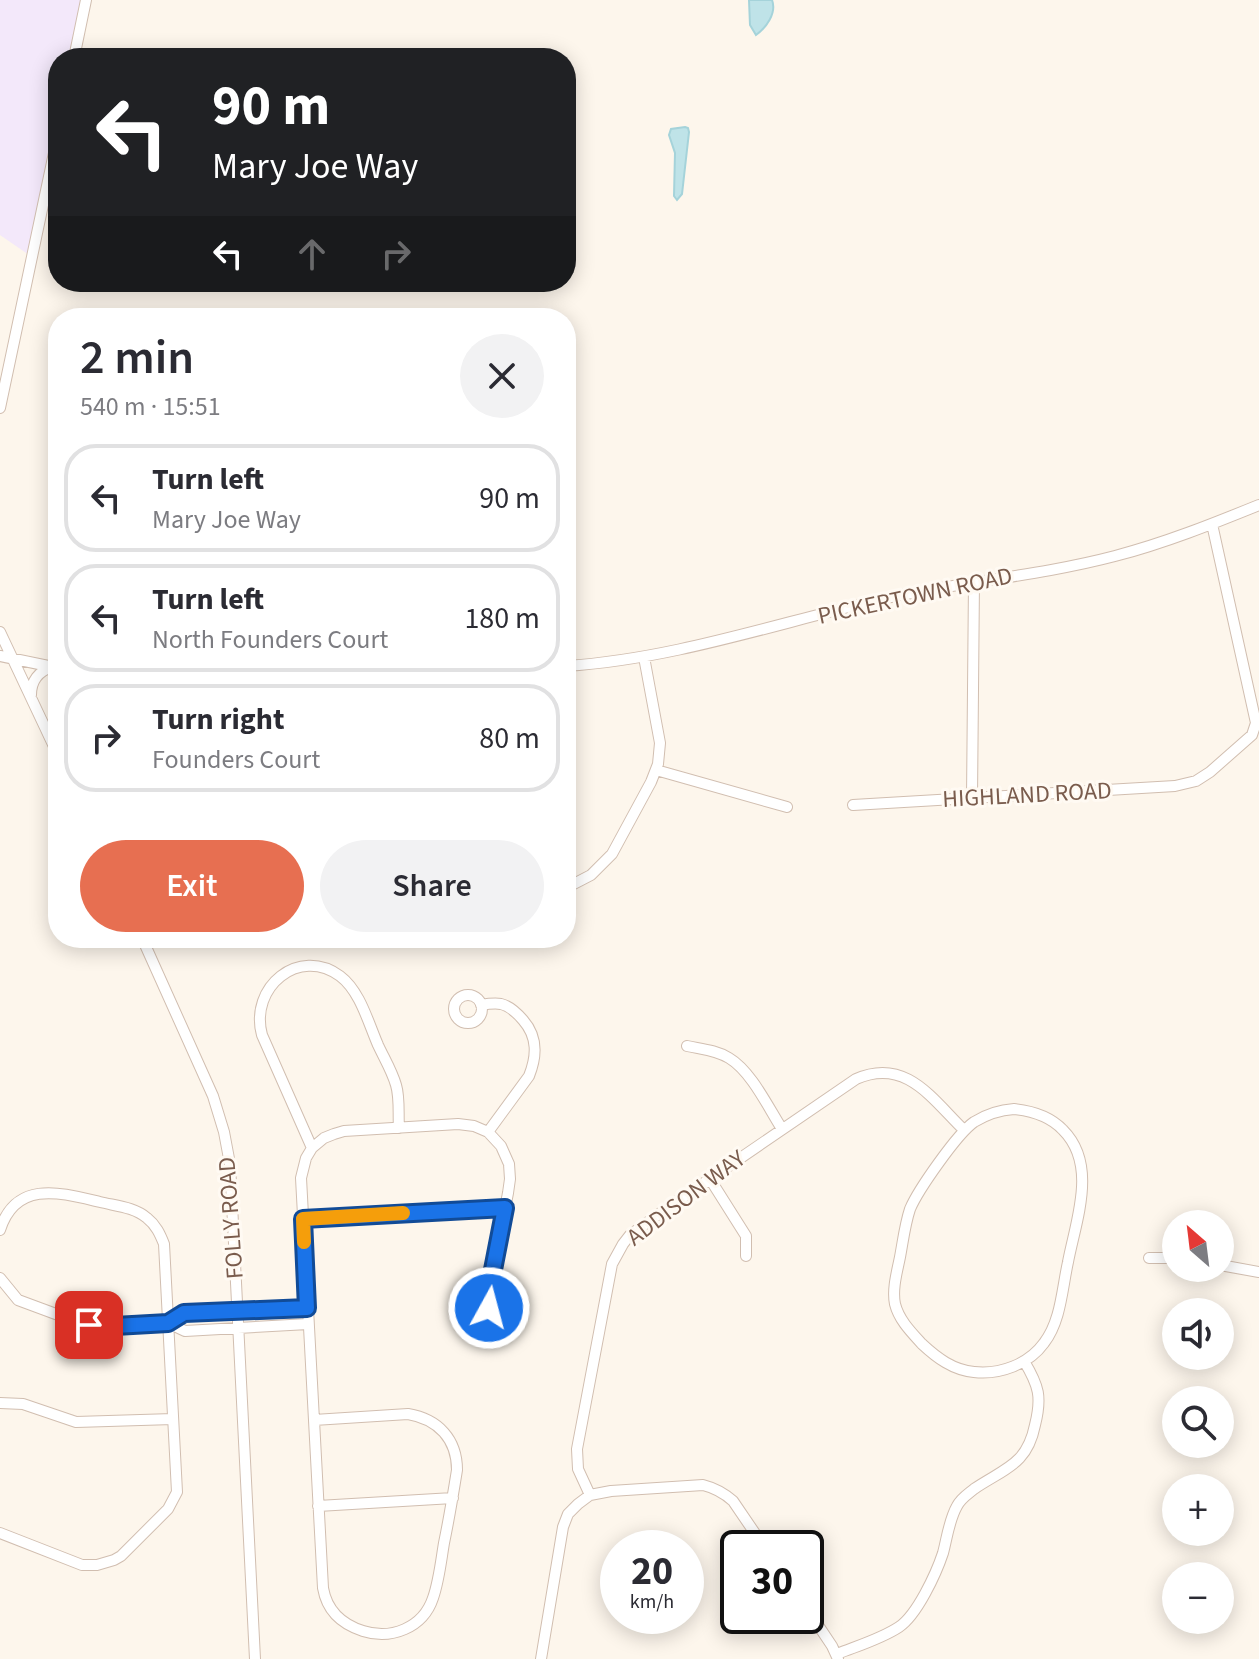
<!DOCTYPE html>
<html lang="en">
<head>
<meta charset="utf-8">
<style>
	body { margin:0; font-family:"Source Sans 3",sans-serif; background:#f2f2f3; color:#2b2b33; height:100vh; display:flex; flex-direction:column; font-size:30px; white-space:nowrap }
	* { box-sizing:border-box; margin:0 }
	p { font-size:26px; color:#7c7c81 }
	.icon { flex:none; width:44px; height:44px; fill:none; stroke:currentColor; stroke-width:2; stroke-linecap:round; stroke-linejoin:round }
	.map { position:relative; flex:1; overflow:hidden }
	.drawer { position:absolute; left:48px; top:308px; width:528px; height:640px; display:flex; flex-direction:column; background:#fff; border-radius:32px; box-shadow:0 4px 20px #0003 }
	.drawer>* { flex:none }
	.hud { position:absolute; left:48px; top:48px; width:528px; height:244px; border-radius:32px; box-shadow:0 4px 20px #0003; background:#202124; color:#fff; overflow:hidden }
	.needle { width:52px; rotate:332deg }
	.controls { position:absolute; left:1162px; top:1210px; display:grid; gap:16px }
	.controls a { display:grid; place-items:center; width:72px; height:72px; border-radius:50%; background:#fff; box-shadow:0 4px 20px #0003; font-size:40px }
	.speed { position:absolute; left:600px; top:1530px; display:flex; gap:16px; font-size:40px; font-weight:700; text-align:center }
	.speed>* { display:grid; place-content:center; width:104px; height:104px; border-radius:50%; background:#fff; box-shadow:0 4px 20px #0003; line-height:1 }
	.speed small { font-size:20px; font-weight:400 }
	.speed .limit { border:4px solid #111; border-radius:12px; background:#fff; color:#111 }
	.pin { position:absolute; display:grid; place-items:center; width:68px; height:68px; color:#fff; margin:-34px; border-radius:16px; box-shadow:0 4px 12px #0006 }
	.me { position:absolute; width:88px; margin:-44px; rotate:7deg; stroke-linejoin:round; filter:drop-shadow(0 0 6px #0008) }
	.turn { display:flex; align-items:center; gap:28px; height:168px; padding:0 32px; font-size:36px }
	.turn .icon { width:104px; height:104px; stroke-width:2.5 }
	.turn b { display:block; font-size:56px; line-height:68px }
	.lanes { display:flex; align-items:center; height:76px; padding:0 32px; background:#0003; justify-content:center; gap:40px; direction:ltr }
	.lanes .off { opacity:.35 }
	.round { display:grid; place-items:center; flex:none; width:84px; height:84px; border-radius:42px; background:#f2f2f3 }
	.head { display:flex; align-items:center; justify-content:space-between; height:136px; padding:0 32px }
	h1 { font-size:48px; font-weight:600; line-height:60px }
	.action { display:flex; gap:16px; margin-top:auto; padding:16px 32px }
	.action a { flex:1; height:92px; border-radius:48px; background:#e76f51; color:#fff; font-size:32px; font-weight:600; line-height:92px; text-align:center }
	.action a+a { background:#f2f2f3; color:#2b2b33 }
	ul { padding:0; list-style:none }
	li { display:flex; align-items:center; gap:24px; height:108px; margin:0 16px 12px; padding:0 16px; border:4px solid #e1e1e2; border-radius:32px }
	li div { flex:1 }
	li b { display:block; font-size:30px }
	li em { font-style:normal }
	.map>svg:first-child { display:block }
</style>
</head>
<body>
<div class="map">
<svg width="1259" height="1659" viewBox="0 0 1259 1659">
	<rect width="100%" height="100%" fill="#fdf6ec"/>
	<path fill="#f3e8fa" d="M 0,0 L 86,0 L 74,58 L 58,58 L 58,134 L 32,257 L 0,235 Z"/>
	<path fill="#bfe3e8" stroke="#a5d3da" stroke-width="2" d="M 749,0 L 772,0 C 777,13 766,28 756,35 L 750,25 Z
		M 685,127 L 688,128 L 689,132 L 682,194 L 677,200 L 674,196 L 675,153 L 669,135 L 671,129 Z"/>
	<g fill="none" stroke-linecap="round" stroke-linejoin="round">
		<g stroke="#d1beb0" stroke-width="12">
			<path id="minor" d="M 74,58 L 86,0
				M 0,408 L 58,134
				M 0,632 L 58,755
				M 0,656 L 58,668
				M 566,666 C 674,659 777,623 882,599 C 959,582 1039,576 1115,556 C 1165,543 1212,524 1259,505
				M 31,695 C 31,681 39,671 52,667
				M 656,770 L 787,807
				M 972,798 L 974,581
				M 853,805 L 1175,786 L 1196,781 L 1210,772 L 1252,735 L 1256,723 L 1212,524
				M 566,888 L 591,875 L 612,854 L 651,782 L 658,764 L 660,743 L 644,657
				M 142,938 L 213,1096 L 224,1132 L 230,1164 L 255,1659
				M454 1009a14 14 0 1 1 28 0a14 14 0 1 1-28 0Z
				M 481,1005 C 487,1004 495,1003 501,1004 C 510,1006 517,1013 523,1020 C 538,1037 537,1056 529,1076 L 488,1132
				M 687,1046 C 701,1049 716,1050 729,1058 C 751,1071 768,1107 782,1129
				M 1014,1109 C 1033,1111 1050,1116 1063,1130 C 1098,1165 1076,1220 1068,1262 C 1062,1289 1061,1321 1044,1343 C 1029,1364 1000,1375 974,1372 C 953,1370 937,1358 922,1344 C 911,1332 899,1320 895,1304 C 892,1289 897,1272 900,1257 C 903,1241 905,1224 910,1209 C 918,1190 957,1134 974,1122 C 987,1114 999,1110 1014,1109 Z
				M 312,1148 L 262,1035 C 249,987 299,946 340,976 C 360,991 368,1022 378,1045 C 384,1058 392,1071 396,1085 C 400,1098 398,1114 399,1128
				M 710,1179 L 746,1236 L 746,1256
				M 303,1219 L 505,1208
				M 0,1230 C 16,1179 62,1193 100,1202 C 116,1206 134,1207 147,1218 C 156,1225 160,1234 164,1244 L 177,1492 L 168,1509 L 121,1556 L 114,1560 L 97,1565 L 82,1565 L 0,1533
				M 1149,1258 L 1176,1258
				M 1220,1265 L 1259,1272
				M 0,1278 L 18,1300 L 80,1323 L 97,1327 L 168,1323 L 185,1331 L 308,1324
				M463 1304a13 13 0 1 1 26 0a13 13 0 1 1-26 0Z
				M 168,1323 L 184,1313 L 307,1308
				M 0,1403 L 23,1404 L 76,1422 L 173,1419
				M 314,1420 L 408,1414 C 438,1419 457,1439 457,1470 C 453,1495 449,1519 444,1543 C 441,1561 439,1581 433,1598 C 423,1628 391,1640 363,1631 C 341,1624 327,1611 323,1588 L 301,1178 L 306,1158 L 312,1148 L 324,1138 L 334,1134 L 344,1131 L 458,1124 L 474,1126 L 488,1132 L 501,1146 L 509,1164 L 510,1179 L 508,1193 L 491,1280 L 485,1294
				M 590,1495 L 578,1469 L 577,1449 L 612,1264 L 623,1244 L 630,1235 L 663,1211 L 856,1079 C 906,1057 932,1099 964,1130
				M 318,1506 L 453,1498
				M 806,1607 L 832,1646 L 838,1659
				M 837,1654 C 857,1646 881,1639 899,1627 C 917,1615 936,1574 943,1553 C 947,1538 949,1520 957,1506 C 961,1498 968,1494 974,1489 C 1005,1468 1027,1465 1035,1425 C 1042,1397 1039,1386 1024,1361
				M 541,1659 L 563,1527 L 568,1514 L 578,1504 L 590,1495 L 611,1491 L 703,1485 C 715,1488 724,1493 733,1501 L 765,1548"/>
		</g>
		<use href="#minor" stroke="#fff" stroke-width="10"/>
	</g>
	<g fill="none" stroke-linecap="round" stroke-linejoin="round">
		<g stroke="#114b97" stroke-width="20">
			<path id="route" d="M 89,1325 L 97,1327 L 168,1323 L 184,1313 L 307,1308 L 303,1219 L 505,1208 L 491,1280 L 485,1294 L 488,1298 L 489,1308"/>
		</g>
		<use href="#route" stroke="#1a73e8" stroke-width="14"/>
		<path stroke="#f59e0b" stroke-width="14" d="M 304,1242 L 303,1219 L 403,1213"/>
	</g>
	<g text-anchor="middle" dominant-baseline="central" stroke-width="6" stroke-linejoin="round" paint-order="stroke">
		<g font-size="24" fill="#7a5c4d" stroke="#fffaf3">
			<text transform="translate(915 596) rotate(-12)">PICKERTOWN ROAD</text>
			<text transform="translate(1027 795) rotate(-3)">HIGHLAND ROAD</text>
			<text transform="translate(686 1198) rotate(-37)">ADDISON WAY</text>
			<text transform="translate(231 1218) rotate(-94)">FOLLY ROAD</text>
		</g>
	</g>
</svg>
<div class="controls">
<a><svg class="needle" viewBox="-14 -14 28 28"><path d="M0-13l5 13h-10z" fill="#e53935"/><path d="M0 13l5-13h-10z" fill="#7c7c81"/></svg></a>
<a><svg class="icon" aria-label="sound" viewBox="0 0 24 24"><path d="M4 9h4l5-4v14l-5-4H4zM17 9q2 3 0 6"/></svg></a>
<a><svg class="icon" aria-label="search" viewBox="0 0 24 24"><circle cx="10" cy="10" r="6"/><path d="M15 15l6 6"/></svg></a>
<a>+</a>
<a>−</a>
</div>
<div class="speed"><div>20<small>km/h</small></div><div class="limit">30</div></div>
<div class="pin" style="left:89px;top:1325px;background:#d93025"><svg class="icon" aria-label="arrive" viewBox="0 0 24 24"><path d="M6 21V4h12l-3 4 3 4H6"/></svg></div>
<svg class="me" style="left:489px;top:1308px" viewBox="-20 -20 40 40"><circle r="17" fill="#1a73e8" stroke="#fff" stroke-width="3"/><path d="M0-11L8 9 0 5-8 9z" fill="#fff"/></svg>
<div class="hud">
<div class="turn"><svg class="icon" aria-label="left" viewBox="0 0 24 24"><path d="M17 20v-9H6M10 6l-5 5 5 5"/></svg><div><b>90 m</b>Mary Joe Way</div></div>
<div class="lanes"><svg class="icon" aria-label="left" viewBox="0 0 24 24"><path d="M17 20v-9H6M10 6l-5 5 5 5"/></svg><svg class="icon off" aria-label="ahead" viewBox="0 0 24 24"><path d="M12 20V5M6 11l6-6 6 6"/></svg><svg class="icon off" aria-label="right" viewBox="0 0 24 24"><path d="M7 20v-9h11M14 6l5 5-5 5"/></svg></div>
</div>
<section class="drawer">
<div class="head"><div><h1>2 min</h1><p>540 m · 15:51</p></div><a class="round"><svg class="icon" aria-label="close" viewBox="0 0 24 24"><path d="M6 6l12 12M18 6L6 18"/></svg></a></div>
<ul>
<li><svg class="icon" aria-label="left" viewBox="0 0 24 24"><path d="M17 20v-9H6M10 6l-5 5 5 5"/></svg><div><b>Turn left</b><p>Mary Joe Way</p></div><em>90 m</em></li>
<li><svg class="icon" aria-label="left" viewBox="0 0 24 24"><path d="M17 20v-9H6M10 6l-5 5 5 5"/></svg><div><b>Turn left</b><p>North Founders Court</p></div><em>180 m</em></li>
<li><svg class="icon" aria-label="right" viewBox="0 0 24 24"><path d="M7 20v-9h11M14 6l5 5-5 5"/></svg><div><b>Turn right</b><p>Founders Court</p></div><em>80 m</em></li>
</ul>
<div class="action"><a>Exit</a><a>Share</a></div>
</section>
</div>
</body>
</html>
